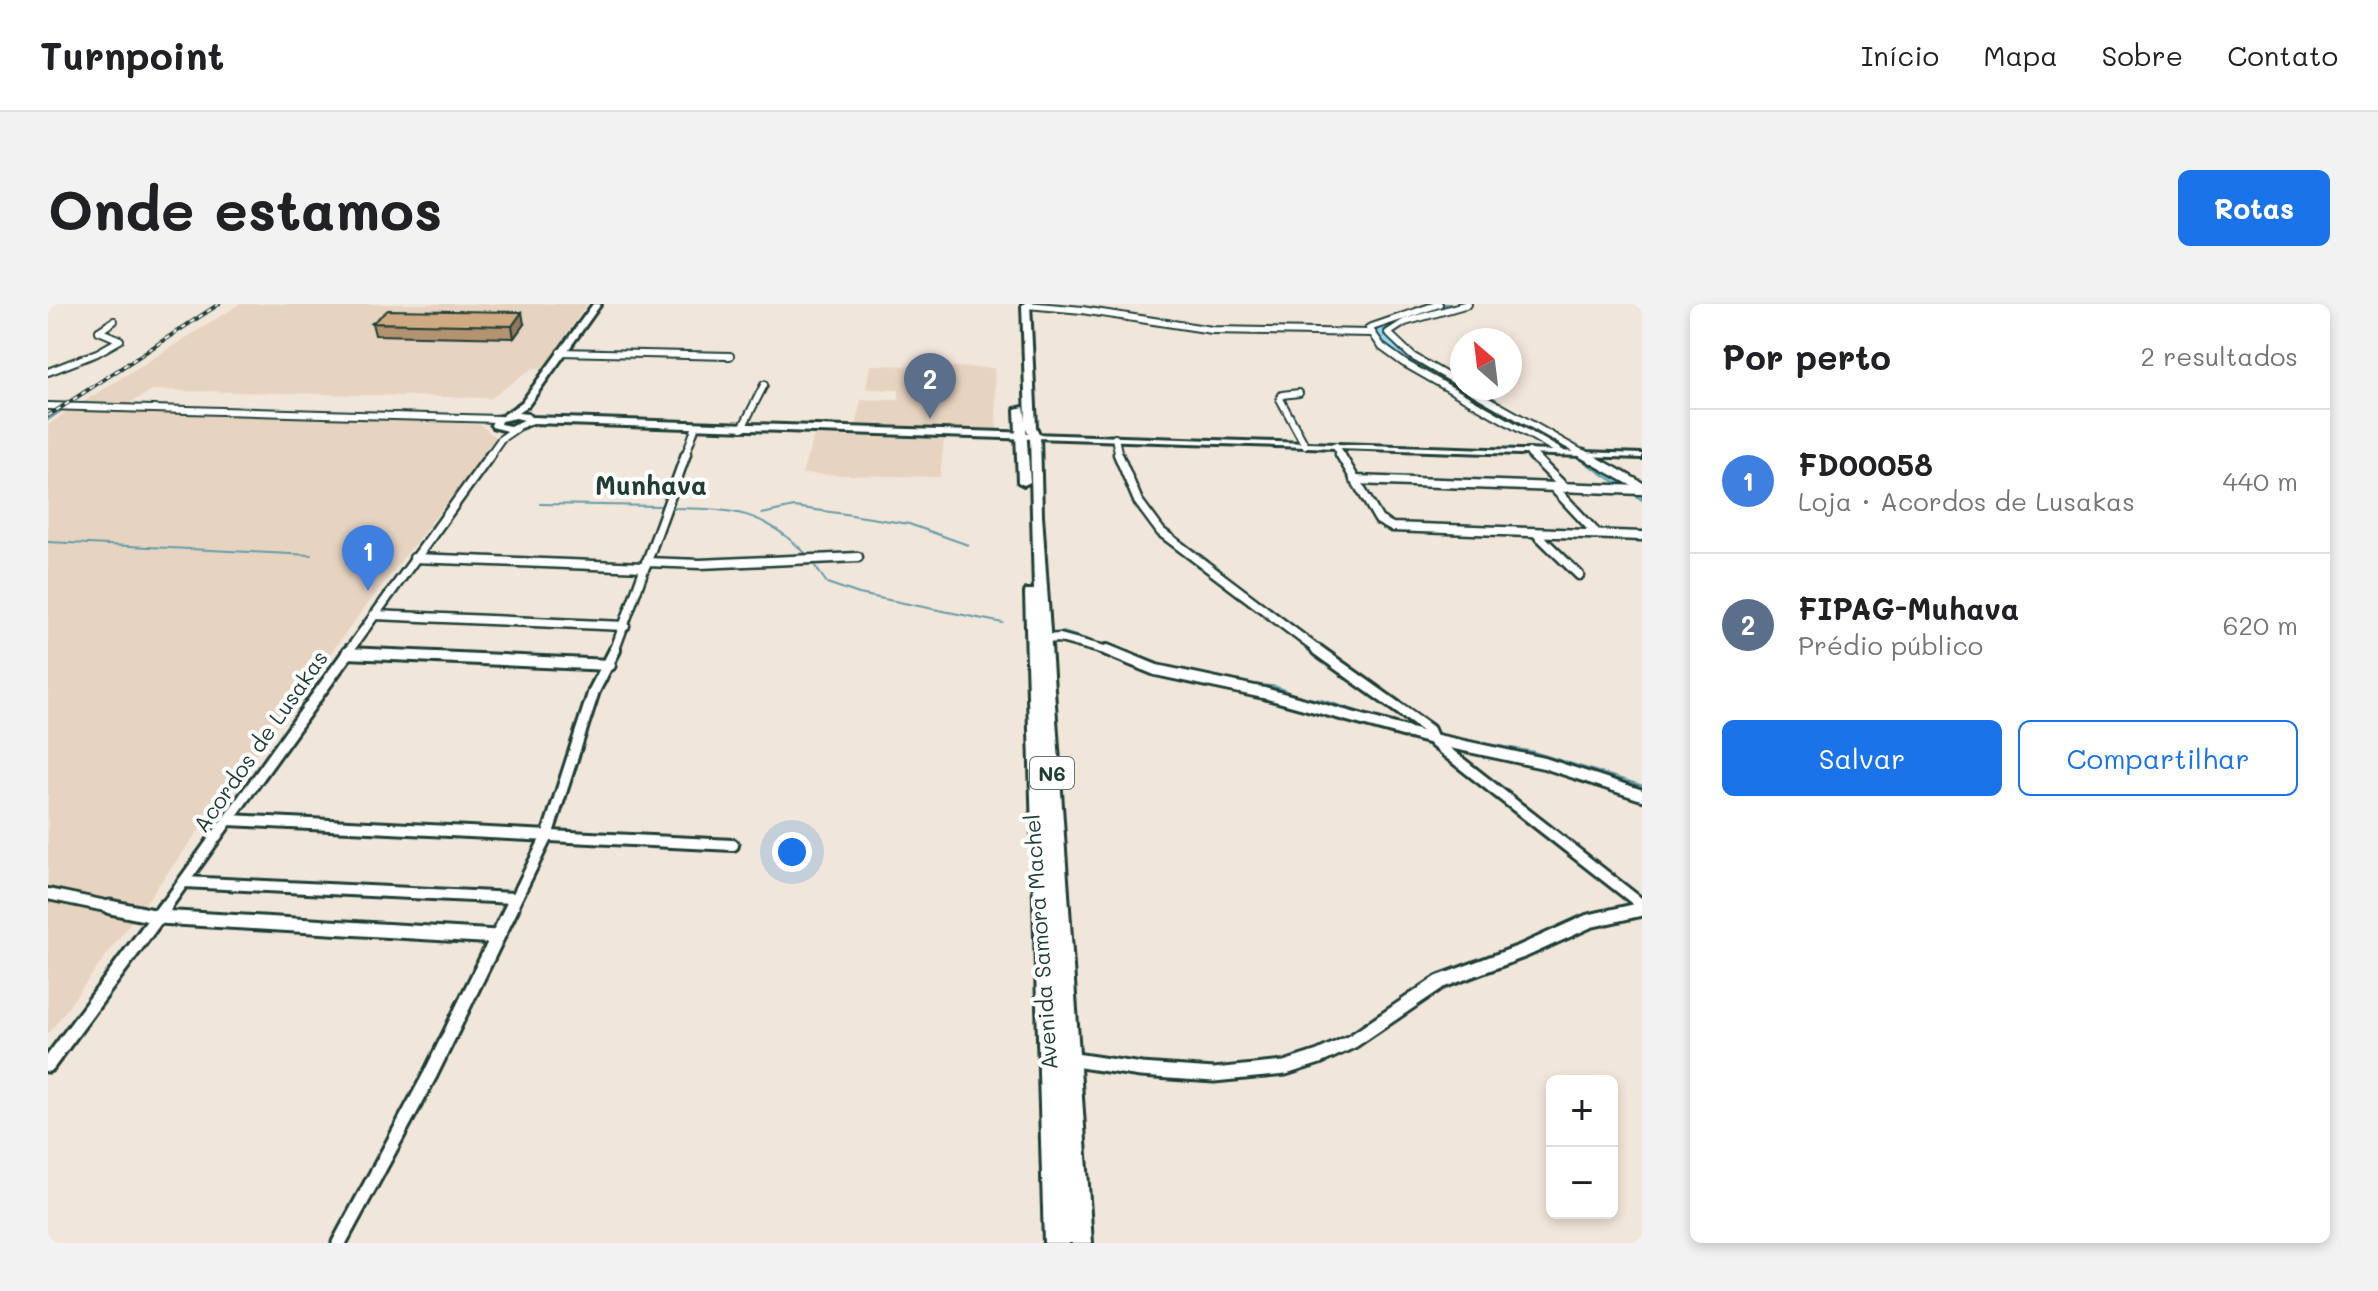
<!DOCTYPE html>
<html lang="pt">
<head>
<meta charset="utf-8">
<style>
  :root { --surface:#fff; --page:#f2f2f2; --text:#202124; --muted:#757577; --line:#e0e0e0; --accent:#1a73e8 }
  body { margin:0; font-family:Mali,sans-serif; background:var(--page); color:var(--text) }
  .controls { position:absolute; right:24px; bottom:24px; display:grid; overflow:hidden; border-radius:12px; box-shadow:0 4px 12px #0003 }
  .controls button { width:72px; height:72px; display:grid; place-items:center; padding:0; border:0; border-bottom:2px solid var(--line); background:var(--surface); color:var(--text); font:40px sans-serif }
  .compass { position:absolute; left:1402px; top:24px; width:72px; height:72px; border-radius:50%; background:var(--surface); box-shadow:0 4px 12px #0003; rotate:332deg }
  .you { position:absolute; left:744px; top:548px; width:28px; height:28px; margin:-20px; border:6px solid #fff; border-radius:50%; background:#1a73e8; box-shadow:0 0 0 12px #1a73e833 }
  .badge { display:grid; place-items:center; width:52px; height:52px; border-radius:50%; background:var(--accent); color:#fff; font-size:26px; font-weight:700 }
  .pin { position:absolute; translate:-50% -66px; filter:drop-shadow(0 2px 4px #0008) }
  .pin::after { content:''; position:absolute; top:42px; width:28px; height:24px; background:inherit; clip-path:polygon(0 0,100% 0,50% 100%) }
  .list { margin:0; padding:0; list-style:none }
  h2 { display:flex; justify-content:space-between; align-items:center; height:104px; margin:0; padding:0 32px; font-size:34px }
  h2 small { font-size:26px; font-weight:400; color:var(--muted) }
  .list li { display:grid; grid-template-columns:52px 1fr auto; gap:24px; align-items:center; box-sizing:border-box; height:144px; padding:0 32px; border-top:2px solid var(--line) }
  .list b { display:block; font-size:30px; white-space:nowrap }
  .list p { margin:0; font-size:26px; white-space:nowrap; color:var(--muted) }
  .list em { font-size:26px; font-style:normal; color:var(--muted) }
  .actions { display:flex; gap:16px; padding:24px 32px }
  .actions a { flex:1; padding:18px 0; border:2px solid var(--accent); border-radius:12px; text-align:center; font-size:28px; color:var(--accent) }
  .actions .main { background:var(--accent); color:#fff }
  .map { position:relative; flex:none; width:1594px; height:939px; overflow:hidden; border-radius:12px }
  header { display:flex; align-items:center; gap:48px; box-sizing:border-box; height:112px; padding:0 40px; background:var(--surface); border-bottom:2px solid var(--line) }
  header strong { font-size:38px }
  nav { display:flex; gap:44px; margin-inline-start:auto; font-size:28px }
  .intro { display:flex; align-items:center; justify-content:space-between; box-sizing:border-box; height:192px; padding:0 48px }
  h1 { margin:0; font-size:56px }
  .button { padding:20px 36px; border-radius:12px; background:var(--accent); color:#fff; font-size:28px; font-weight:700 }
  main { display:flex; gap:48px; padding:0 48px }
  aside { flex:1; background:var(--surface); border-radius:12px; box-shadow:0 4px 12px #0003 }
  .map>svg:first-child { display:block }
</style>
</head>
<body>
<header>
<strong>Turnpoint</strong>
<nav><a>Início</a><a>Mapa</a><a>Sobre</a><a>Contato</a></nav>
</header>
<div class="intro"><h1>Onde estamos</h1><a class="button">Rotas</a></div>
<main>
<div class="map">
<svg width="1594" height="939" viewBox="0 0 1594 939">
  <rect width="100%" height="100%" fill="#f1e6da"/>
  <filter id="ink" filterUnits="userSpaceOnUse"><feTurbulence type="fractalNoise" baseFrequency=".0125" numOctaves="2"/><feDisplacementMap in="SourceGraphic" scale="16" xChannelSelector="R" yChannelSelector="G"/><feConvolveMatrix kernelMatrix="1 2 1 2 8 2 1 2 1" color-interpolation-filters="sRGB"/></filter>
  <g filter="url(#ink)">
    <g fill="#e7d4c0">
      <path d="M192,0H539L496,64H485L443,94L105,86L77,102L30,101Z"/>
      <path d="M822,61L946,64L949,127L808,123L813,96H851V86L818,85Z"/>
      <path d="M22,105L390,118L433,121L447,133L444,141L308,315L0,730V121Z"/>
      <path d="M766,132L896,135L892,173L754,170Z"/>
    </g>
    <path fill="#94d9f6" stroke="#659ba8" stroke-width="2" d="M1396,0H1415L1340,24L1336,26C1347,55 1554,163 1594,186V196L1527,152L1357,57L1330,35L1325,26Z"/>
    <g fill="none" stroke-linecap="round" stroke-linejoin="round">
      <g stroke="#659ba8" stroke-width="2">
        <path d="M0,116L13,107"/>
        <path d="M492,200L612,202"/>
        <path d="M624,204C686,205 715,206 760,252"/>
        <path d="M714,210L746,203L797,210L861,220L920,241"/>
        <path d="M0,238L263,251"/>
        <path d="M764,258L779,279L811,290L955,319"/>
        <path d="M1015,328L1061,342"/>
      </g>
      <g stroke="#659ba8" stroke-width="3">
        <path d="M1198,380L1228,383L1253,394L1272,396L1356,422"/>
        <path d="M1414,436L1484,448L1594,482"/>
      </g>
      <g stroke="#1f3d34" stroke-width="10">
        <g id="minor-far3">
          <path d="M1391,0L1321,24L1334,43L1356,59L1514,149"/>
          <path d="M979,1L1034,6L1164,26L1324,29"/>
          <path d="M51,27L66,17"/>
          <path d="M512,48L682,52"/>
          <path d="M0,68L49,49L72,36L51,27"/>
          <path d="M1414,81L1364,52L1340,29L1357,18L1420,0"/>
          <path d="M1419,84L1539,152"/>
          <path d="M1251,89L1234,91L1232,95L1257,141"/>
          <path d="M0,102L450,115"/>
          <path d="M694,124L716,81"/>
          <path d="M1067,134L1071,152"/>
          <path d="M1288,142L1294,152"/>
          <path d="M1481,148L1485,152"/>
          <path d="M441,152L453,135L469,124"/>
          <path d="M637,152L648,122"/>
        </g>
      </g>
      <g stroke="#1f3d34" stroke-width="13">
        <g id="minor-far2">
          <path d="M1070,150L1090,197L1113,228L1272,348"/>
          <path d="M1292,150L1331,216L1344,223L1594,232"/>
          <path d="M1483,150L1517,184"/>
          <path d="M1535,150L1594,183"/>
          <path d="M1306,176L1594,186"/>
          <path d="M1506,184L1549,230"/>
          <path d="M1489,230L1531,271"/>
          <path d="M366,254L596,263"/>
          <path d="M598,258L652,260L810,253"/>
          <path d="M326,311L577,322"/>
          <path d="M996,335L1012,334L1064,348"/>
          <path d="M300,348L443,150"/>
          <path d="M566,348L638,150"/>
        </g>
      </g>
      <g stroke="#1f3d34" stroke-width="16">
        <g id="minor-far1">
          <path d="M1059,346L1108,366L1216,389L1384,435L1496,459L1594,491"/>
          <path d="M1269,346L1381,426L1386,438L1594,601"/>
          <path d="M299,349L562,361"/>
          <path d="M180,516L685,541"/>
          <path d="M136,578L466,594"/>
          <path d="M0,590L72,605"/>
          <path d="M116,605L302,346"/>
          <path d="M463,605L499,532L546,387L567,346"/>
        </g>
      </g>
      <g stroke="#1f3d34" stroke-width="19">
        <g id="minor">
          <path d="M62,603L111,613L449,633"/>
          <path d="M1020,755L1093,766L1166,771L1237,764L1271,753L1305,737L1392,678L1475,647L1541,617L1594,605"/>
          <path d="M0,761L117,603"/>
          <path d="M291,939L382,771L464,603"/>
        </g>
      </g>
      <g stroke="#1f3d34" stroke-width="6">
        <path id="tertiary" d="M984,130L1594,150V154L987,134L983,132Z"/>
      </g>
      <g stroke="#1f3d34" stroke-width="6">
        <path id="secondary" d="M545,0H553L480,102L470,109L480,110L483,113L987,129L992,132L987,135L485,119L463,128L444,123L443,121L447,113L454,112L474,98ZM468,114L476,116L462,122L452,120L453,117Z"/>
      </g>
      <g stroke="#1f3d34" stroke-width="6">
        <path id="trunk" d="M974,0H982L988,123L992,132L994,211L1044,939H1020L1018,903L1020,939H996L977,289L978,286H986L982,132L978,124L982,178L976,181L970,178L967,105L976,103L978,116Z"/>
      </g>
      <use href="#minor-far3" stroke="#fff" stroke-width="6"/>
      <use href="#minor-far2" stroke="#fff" stroke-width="8"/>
      <use href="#minor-far1" stroke="#fff" stroke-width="10"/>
      <use href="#minor" stroke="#fff" stroke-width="13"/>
      <use href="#tertiary" fill="#fff" fill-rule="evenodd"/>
      <use href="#secondary" fill="#fff" fill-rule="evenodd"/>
      <use href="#trunk" fill="#fff" fill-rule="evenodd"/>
      <g stroke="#1f3d34" stroke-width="4">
        <path id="rail" d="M0,112L171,0"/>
      </g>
      <use href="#rail" stroke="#fff" stroke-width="2" stroke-dasharray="5" stroke-linecap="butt"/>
    </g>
    <path fill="#b39370" stroke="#1f3d34" stroke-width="2" d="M324,19L476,20L466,34L327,31Z"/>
    <path fill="#92785b" stroke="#1f3d34" stroke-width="2" d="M474,8L476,20L466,34L464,22Z"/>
    <path fill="#d0ab82" stroke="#1f3d34" stroke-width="2" d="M340,6L474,8L464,22L324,19Z"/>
  </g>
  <g text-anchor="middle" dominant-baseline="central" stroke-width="8" stroke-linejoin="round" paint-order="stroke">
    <rect fill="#fff" stroke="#627771" stroke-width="2" x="982" y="453" width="44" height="32" rx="6"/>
    <g font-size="20" font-weight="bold" fill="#1f3d34">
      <text x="1004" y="469">N6</text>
    </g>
    <g font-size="22" fill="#1f3d34" stroke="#fff">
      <text transform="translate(212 437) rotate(-55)">Acordos de Lusakas</text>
      <text transform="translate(992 638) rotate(-94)">Avenida Samora Machel</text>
    </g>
    <g font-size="26" font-weight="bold" fill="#1f3d34" stroke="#fff">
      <text x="603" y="181">Munhava</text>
    </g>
  </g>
</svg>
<div class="controls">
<button>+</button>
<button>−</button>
</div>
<svg class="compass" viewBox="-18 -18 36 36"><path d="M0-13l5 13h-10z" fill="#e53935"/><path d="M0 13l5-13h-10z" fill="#757577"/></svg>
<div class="you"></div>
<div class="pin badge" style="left:320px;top:287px;background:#3f7fe0">1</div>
<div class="pin badge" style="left:882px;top:115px;background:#5c6f8a">2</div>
</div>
<aside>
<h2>Por perto<small>2 resultados</small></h2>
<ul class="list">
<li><span class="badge" style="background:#3f7fe0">1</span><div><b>FD00058</b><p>Loja · Acordos de Lusakas</p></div><em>440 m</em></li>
<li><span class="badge" style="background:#5c6f8a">2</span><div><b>FIPAG-Muhava</b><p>Prédio público</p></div><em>620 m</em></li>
</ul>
<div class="actions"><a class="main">Salvar</a><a>Compartilhar</a></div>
</aside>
</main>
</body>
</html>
